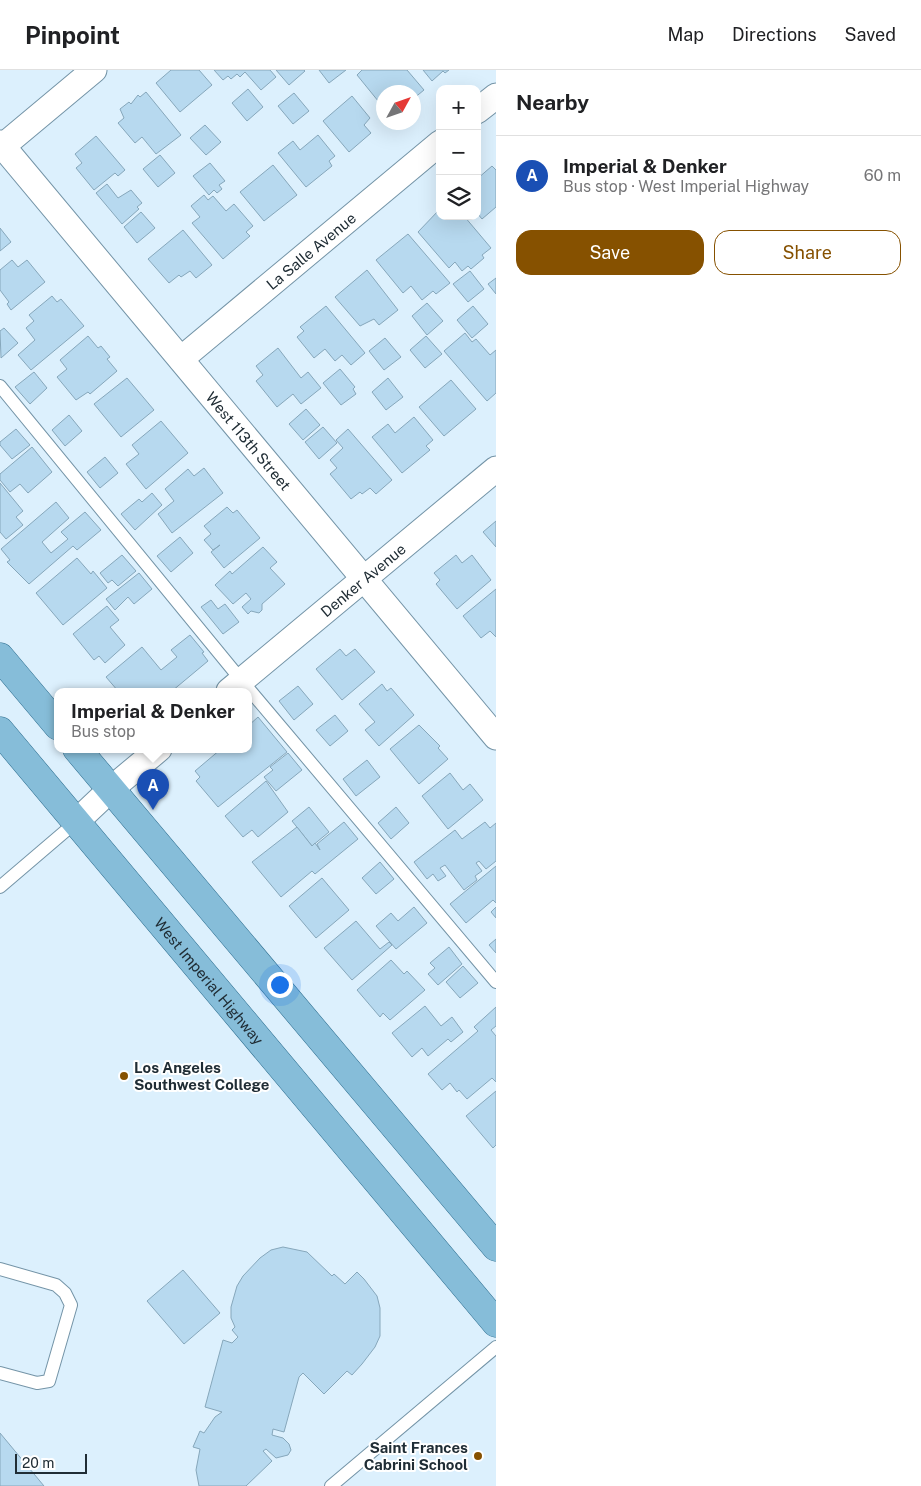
<!DOCTYPE html>
<html lang="en">
<head>
<meta charset="utf-8">
<style>
  :root { --surface:#fff; --page:#f2f2f2; --text:#202124; --muted:#757577; --line:#e0e0e0; --accent:#865100 }
  body { margin:0; font-family:"Public Sans",sans-serif; background:var(--page); color:var(--text) }
  .controls { position:absolute; right:15px; top:15px; display:grid; overflow:hidden; border-radius:10px; box-shadow:0 5px 20px #0002 }
  .controls button { width:45px; height:45px; display:grid; place-items:center; padding:0; border:0; border-bottom:1px solid var(--line); background:var(--surface); color:var(--text); font:25px sans-serif }
  .compass { position:absolute; left:376px; top:15px; width:45px; height:45px; border-radius:50%; background:var(--surface); box-shadow:0 5px 20px #0002; rotate:50deg }
  .scale { position:absolute; left:15px; bottom:12px; width:72px; box-sizing:border-box; padding-left:5px; border:2px solid #202d35; border-top:0; font-size:14px; line-height:18px; white-space:nowrap; color:#202d35; -webkit-text-stroke:4px #fff; paint-order:stroke }
  .you { position:absolute; left:279px; top:914px; width:18px; height:18px; margin:-12px; border:4px solid #fff; border-radius:50%; background:#1a73e8; box-shadow:0 0 0 8px #1a73e833 }
  .badge { display:grid; place-items:center; width:32px; height:32px; border-radius:50%; background:var(--accent); color:#fff; font-size:16px; font-weight:700 }
  .pin { position:absolute; translate:-50% -41px; filter:drop-shadow(0 1px 2px #0008) }
  .pin::after { content:''; position:absolute; top:26px; width:18px; height:15px; background:inherit; clip-path:polygon(0 0,100% 0,50% 100%) }
  .popup { position:absolute; left:54px; top:618px; width:198px; height:65px; box-sizing:border-box; display:grid; place-content:center; border-radius:10px; background:var(--surface); filter:drop-shadow(0 1px 4px #0005); font-size:16px; white-space:nowrap; color:var(--muted) }
  .popup b { font-size:19px; color:var(--text) }
  .popup::after { content:''; position:absolute; left:50%; top:100%; margin-left:-10px; border:10px solid transparent; border-top-color:var(--surface) }
  .list { margin:0; padding:0; list-style:none }
  h2 { display:flex; justify-content:space-between; align-items:center; height:65px; margin:0; padding:0 20px; font-size:21px }
  h2 small { font-size:16px; font-weight:400; color:var(--muted) }
  .list li { display:grid; grid-template-columns:32px 1fr auto; gap:15px; align-items:center; box-sizing:border-box; height:80px; padding:0 20px; border-top:1px solid var(--line) }
  .list b { display:block; font-size:19px; white-space:nowrap }
  .list p { margin:0; font-size:16px; white-space:nowrap; color:var(--muted) }
  .list em { font-size:16px; font-style:normal; color:var(--muted) }
  .actions { display:flex; gap:10px; padding:15px 20px }
  .actions a { flex:1; padding:11px 0; border:1px solid var(--accent); border-radius:15px; text-align:center; font-size:18px; color:var(--accent) }
  .actions .main { background:var(--accent); color:#fff }
  .icon { flex:none; width:28px; height:28px; fill:none; stroke:currentColor; stroke-width:2; stroke-linecap:round; stroke-linejoin:round }
  .map { position:relative; flex:none; width:496px; height:1416px; overflow:hidden }
  header { display:flex; align-items:center; gap:30px; box-sizing:border-box; height:70px; padding:0 25px; background:var(--surface); border-bottom:1px solid var(--line) }
  header strong { font-size:24px }
  nav { display:flex; gap:28px; margin-inline-start:auto; font-size:18px }
  main { display:flex }
  aside { flex:1; background:var(--surface) }
  .map>svg:first-child { display:block }
</style>
</head>
<body>
<header>
<strong>Pinpoint</strong>
<nav><a>Map</a><a>Directions</a><a>Saved</a></nav>
</header>
<main>
<div class="map">
<svg width="496" height="1416" viewBox="0 0 496 1416">
  <rect width="100%" height="100%" fill="#dcf0fd"/>
  <g fill="#b7d9ef" stroke="#86a7bb">
    <path d="M171,0H199L212,15L180,42L156,13Z"/>
    <path d="M214,0H270L276,7L261,20L245,2L240,7L237,4L231,9L228,6L223,10Z"/>
    <path d="M276,0H304L305,1L289,15Z"/>
    <path d="M319,0H346L329,13Z"/>
    <path d="M362,0H407L424,20L413,29V22H383V37L357,5Z"/>
    <path d="M423,0H449L445,3L443,1L432,11Z"/>
    <path d="M248,19L263,37L247,51L232,33Z"/>
    <path d="M146,22L181,65L156,84L142,67L135,73L118,53L124,48L120,39L129,32L131,34L138,25L140,27Z"/>
    <path d="M294,23L309,41L293,54L278,36Z"/>
    <path d="M352,26L370,48L364,55L371,63L349,82L323,51Z"/>
    <path d="M205,55L221,72L206,85L190,68Z"/>
    <path d="M318,65L335,86L329,91L332,96L306,117L278,83L293,71L300,80Z"/>
    <path d="M96,66L125,100L118,106L115,103L94,120L76,98L82,93L75,84Z"/>
    <path d="M160,85L175,103L158,117L143,99Z"/>
    <path d="M210,93L225,111L219,115L222,119L217,123L214,120L209,125L193,106Z"/>
    <path d="M273,95L297,125L264,151L240,122Z"/>
    <path d="M492,96L496,100V137L482,149L477,143V109Z"/>
    <path d="M107,114L118,128L131,120L142,133L137,137L139,139L122,154L96,123Z"/>
    <path d="M204,125L208,130L213,126L226,141L234,134L253,156L246,162L250,166L223,189L192,153L200,147L191,136Z"/>
    <path d="M439,140L440,146H464L491,178L482,185L484,188L471,199L468,196L462,201L455,192L449,198L418,162Z"/>
    <path d="M141,142L155,158L137,173L124,157Z"/>
    <path d="M0,158L11,172L0,181Z"/>
    <path d="M183,160L212,195L196,208L190,201L181,207L179,205L169,213L148,189Z"/>
    <path d="M408,164L450,213L436,224L433,221L422,230L411,216L403,223L376,190Z"/>
    <path d="M12,190L18,197L27,190L45,212L11,240L7,234L9,232L0,220V200Z"/>
    <path d="M367,200L398,240L379,255L374,249L360,256L335,227Z"/>
    <path d="M470,201L484,219L468,232L453,214Z"/>
    <path d="M496,208V224L488,214Z"/>
    <path d="M52,226L57,232L61,229L84,256L31,300L18,285L35,270L26,258L34,251L29,245Z"/>
    <path d="M427,233L443,251L427,265L412,246Z"/>
    <path d="M326,236L365,283L351,295L342,285L335,291L325,279L314,288L297,267L304,261L300,257Z"/>
    <path d="M473,236L488,254L472,268L457,250Z"/>
    <path d="M4,258L18,273L1,288L0,261Z"/>
    <path d="M465,263L472,272L476,269L490,285L496,280V323L487,331L444,281Z"/>
    <path d="M88,266L98,278L101,276L110,287L107,289L117,301L90,324L88,322L76,330L57,307L67,299L60,290Z"/>
    <path d="M426,266L442,284L425,298L410,280Z"/>
    <path d="M385,268L401,287L384,300L369,281Z"/>
    <path d="M278,278L301,308L308,302L321,318L301,334L293,324L277,337L256,311L263,305L256,296Z"/>
    <path d="M340,299L355,317L353,319L356,324L341,335L323,313Z"/>
    <path d="M34,302L47,318L30,334L15,317Z"/>
    <path d="M127,308L154,340L121,367L94,334Z"/>
    <path d="M388,308L403,327L386,340L372,322Z"/>
    <path d="M451,310L476,339L444,366L419,337Z"/>
    <path d="M306,339L320,355L303,370L289,354Z"/>
    <path d="M69,345L82,361L65,376L52,360Z"/>
    <path d="M414,347L433,370L426,376L430,380L402,403L372,367L388,354L395,363Z"/>
    <path d="M161,351L188,383L146,419L126,394L139,384L132,375Z"/>
    <path d="M323,357L337,373L319,389L305,372Z"/>
    <path d="M16,359L30,375L12,389L0,375V372Z"/>
    <path d="M348,359L392,410L376,424L370,418L362,424L360,422L351,429L330,404L337,398L330,390L343,378L336,370Z"/>
    <path d="M32,377L52,402L28,423L20,414L10,422L0,410V404Z"/>
    <path d="M105,387L118,403L100,418L87,402Z"/>
    <path d="M204,398L223,423L172,463L158,444L174,431L165,419L188,399L194,406Z"/>
    <path d="M0,413L23,441L16,447L23,455L6,469L0,462Z"/>
    <path d="M152,423L162,435L135,460L121,444L139,429L142,432Z"/>
    <path d="M56,432L69,448L42,472L51,483L68,469L61,462L85,442L101,460L77,480L73,476L29,514L7,492L10,490L1,479Z"/>
    <path d="M227,437L233,443L237,440L260,468L224,498L211,482L220,475L213,480L204,470L211,464L204,456Z"/>
    <path d="M496,451V477L483,462Z"/>
    <path d="M180,467L193,483L171,502L157,486Z"/>
    <path d="M263,477L277,492L270,498L285,514L262,534V540L259,543L251,541L248,544L242,537L251,529L246,523L233,534L215,515L230,501L232,504Z"/>
    <path d="M122,485L136,501L118,516L112,510L108,513L100,503Z"/>
    <path d="M456,485L462,493L472,485L491,510L457,539L436,514L440,510L434,503Z"/>
    <path d="M77,488L91,504L93,501L107,518L63,555L36,523Z"/>
    <path d="M139,503L152,519L134,534L128,527L115,540L106,529Z"/>
    <path d="M496,519V567L490,561L481,568L463,546Z"/>
    <path d="M211,530L218,539L225,534L239,552L223,564L201,537Z"/>
    <path d="M107,536L119,550L110,557L125,575L105,593L99,586L94,590L73,564Z"/>
    <path d="M190,565L204,582L202,583L208,591L172,621H118L106,607L142,577L161,600L177,587L171,580Z"/>
    <path d="M340,579L346,586L355,579L375,602L342,630L316,599Z"/>
    <path d="M382,614L387,621L391,618L414,645L379,676L365,660L375,652L359,634Z"/>
    <path d="M298,616L313,634L294,650L279,631Z"/>
    <path d="M335,645L348,661L330,676L316,660Z"/>
    <path d="M258,647L287,682L218,737L196,711L200,707L195,701L221,679H248V656Z"/>
    <path d="M419,655L440,676L438,678L448,689L419,714L390,679Z"/>
    <path d="M288,683L302,700L276,721L264,707L273,700L270,697Z"/>
    <path d="M367,690L380,707L356,726L343,709Z"/>
    <path d="M450,703L463,720L470,714L483,730L448,759L422,726Z"/>
    <path d="M266,711L288,742L258,767L252,760L243,767L225,746Z"/>
    <path d="M309,737L329,762L312,776L292,751Z"/>
    <path d="M396,737L409,753L391,769L378,753Z"/>
    <path d="M344,752L358,769L315,804L312,801L281,827L252,792L297,757L312,776L315,773L320,780L317,774Z"/>
    <path d="M485,752L490,758L496,753V791L486,799L479,791L476,793L482,801L475,806L477,810L464,820L445,795L440,798L446,806L438,811L433,804L427,809L414,792L455,760L462,769Z"/>
    <path d="M380,792L394,809L376,824L362,808Z"/>
    <path d="M496,796V833L493,830L466,853L450,834Z"/>
    <path d="M322,808L349,840L316,868L289,836Z"/>
    <path d="M414,837L427,853L396,879L376,856L391,843L398,851Z"/>
    <path d="M496,837V848L491,842Z"/>
    <path d="M356,851L380,879L389,872L392,875L352,910L324,878Z"/>
    <path d="M496,869V883L489,875Z"/>
    <path d="M449,877L462,894L438,915L428,904L435,898L430,893Z"/>
    <path d="M391,890L404,904L407,901L425,920L390,950L383,943L380,947L357,920Z"/>
    <path d="M463,896L478,913L460,928L446,912Z"/>
    <path d="M425,936L441,956L452,947L463,962L451,972L448,969L428,986L422,978L412,987L392,963Z"/>
    <path d="M496,937V956L491,960L496,966V1012L492,1008L467,1029L459,1020L457,1022L450,1013L442,1020L428,1004L478,961L474,957Z"/>
    <path d="M496,1021V1075L493,1078L466,1046Z"/>
    <path d="M283,1177L307,1182L332,1206L334,1204L345,1214L357,1202L364,1209L377,1226L380,1238V1266L375,1277L362,1294L352,1305L347,1301L324,1324L303,1303L299,1307L284,1362L273,1359L272,1365L283,1368L289,1374L291,1380L288,1385L276,1388L266,1379L263,1381L272,1391L246,1416H199L196,1400L200,1379L193,1377L200,1361L204,1363L215,1347L222,1342L205,1337L223,1270L232,1273L238,1267L232,1260L235,1257L231,1248V1237L237,1216L243,1206L260,1188L271,1180Z"/>
    <path d="M183,1200L220,1243L184,1274L147,1231Z"/>
    <path d="M0,1363L44,1416H0Z"/>
  </g>
  <g fill="none" stroke-linecap="round" stroke-linejoin="round">
    <g stroke="#7494a7" stroke-width="14">
      <g id="lane">
        <path d="M0,316L242,611L496,912"/>
        <path d="M0,817L76,752"/>
        <path d="M0,1199L56,1215L65,1223L71,1235L49,1311L37,1313L0,1303"/>
        <path d="M331,1416L496,1277"/>
      </g>
    </g>
    <g stroke="#7494a7" stroke-width="27">
      <g id="street">
        <path d="M477,41L496,26"/>
        <path id="s1" d="M0,73L496,667"/>
        <path d="M3,76L94,0"/>
        <path id="s2" d="M181,289L440,73"/>
        <path id="s3" d="M229,621L496,399"/>
        <path d="M76,752L111,719L159,679"/>
      </g>
    </g>
    <g stroke="#2e6e8f" stroke-width="29">
      <g id="primary">
        <path d="M0,587L58,656"/>
        <path id="s4" d="M0,661L496,1253"/>
        <path d="M77,679L496,1177"/>
      </g>
    </g>
    <use href="#lane" stroke="#fff" stroke-width="12"/>
    <use href="#street" stroke="#fff" stroke-width="25"/>
    <use href="#primary" stroke="#86bdd9" stroke-width="28"/>
  </g>
  <g fill="#865100" stroke="#fff" stroke-width="2">
    <circle cx="124" cy="1006" r="5"/>
    <circle cx="478" cy="1386" r="5"/>
  </g>
  <g text-anchor="middle" dominant-baseline="central" stroke-width="4" stroke-linejoin="round" paint-order="stroke">
    <g font-size="15" fill="#202d35" stroke="#fff">
      <text stroke="none"><textPath href="#s2" startOffset="169">La Salle Avenue</textPath></text>
      <text stroke="none"><textPath href="#s1" startOffset="388">West 113th Street</textPath></text>
      <text stroke="none"><textPath href="#s3" startOffset="174">Denker Avenue</textPath></text>
      <text stroke="none"><textPath href="#s4" startOffset="326">West Imperial Highway</textPath></text>
    </g>
    <g font-size="15" font-weight="bold" fill="#202d35" stroke="#fff" text-anchor="start">
      <text x="134" y="997">Los Angeles<tspan x="134" dy="17">Southwest College</tspan></text>
      <text x="468" y="1377" text-anchor="end">Saint Frances<tspan x="468" dy="17">Cabrini School</tspan></text>
    </g>
  </g>
</svg>
<div class="controls">
<button>+</button>
<button>−</button>
<button><svg class="icon" aria-label="layers" viewBox="0 0 24 24"><path d="M12 4l9 5-9 5-9-5zM3 14l9 5 9-5"/></svg></button>
</div>
<svg class="compass" viewBox="-18 -18 36 36"><path d="M0-13l5 13h-10z" fill="#e53935"/><path d="M0 13l5-13h-10z" fill="#757577"/></svg>
<div class="scale">20 m</div>
<div class="you"></div>
<div class="pin badge" style="left:153px;top:740px;background:#1a4fb4">A</div>
<div class="popup"><b>Imperial &amp; Denker</b>Bus stop</div>
</div>
<aside>
<h2>Nearby<small></small></h2>
<ul class="list">
<li><span class="badge" style="background:#1a4fb4">A</span><div><b>Imperial &amp; Denker</b><p>Bus stop · West Imperial Highway</p></div><em>60 m</em></li>
</ul>
<div class="actions"><a class="main">Save</a><a>Share</a></div>
</aside>
</main>
</body>
</html>
